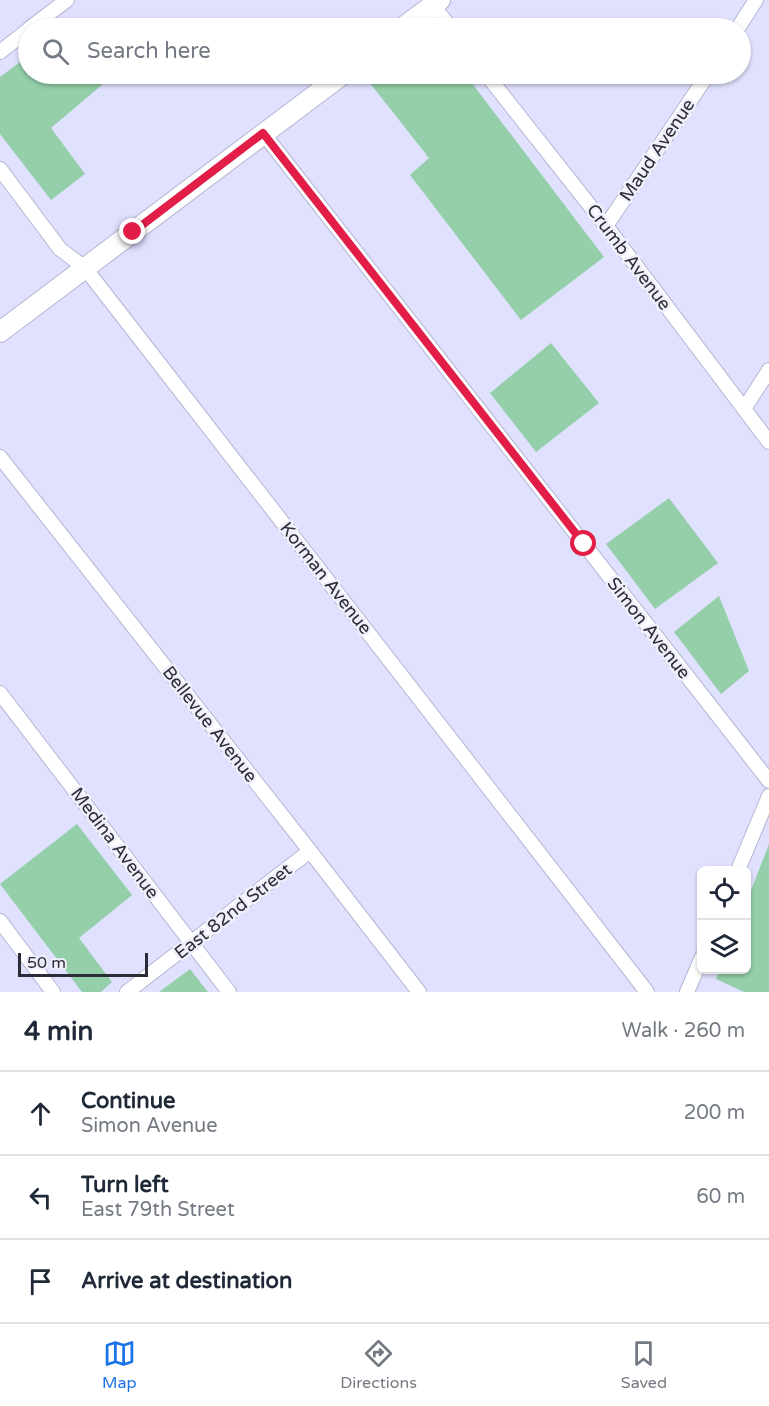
<!DOCTYPE html>
<html lang="en">
<head>
<meta charset="utf-8">
<style>
  :root { --surface:#fff; --page:#f2f2f3; --text:#1f2937; --muted:#747a83; --line:#e0e1e3; --accent:#1a73e8 }
  body { margin:0; font-family:"Varela Round",sans-serif; background:var(--page); color:var(--text) }
  .controls { position:absolute; right:18px; bottom:18px; display:grid; overflow:hidden; border-radius:9px; box-shadow:0 2px 4px #0004 }
  .controls button { width:54px; height:54px; display:grid; place-items:center; padding:0; border:0; border-bottom:2px solid var(--line); background:var(--surface); color:var(--text); font:30px sans-serif }
  .scale { position:absolute; left:18px; bottom:15px; width:130px; box-sizing:border-box; padding-left:6px; border:3px solid #2c2c37; border-top:0; font-size:16px; line-height:21px; white-space:nowrap; color:#2c2c37; -webkit-text-stroke:4px #eff0fc; paint-order:stroke }
  .stop { position:absolute; width:18px; height:18px; margin:-14px; border:4px solid #e11d48; border-radius:50%; background:#fff }
  .stop.end { background:#e11d48; border-color:#fff; box-shadow:0 2px 6px #0008 }
  .list { margin:0; padding:0; list-style:none }
  h2 { display:flex; justify-content:space-between; align-items:center; height:78px; margin:0; padding:0 24px; font-size:26px }
  h2 small { font-size:20px; font-weight:400; color:var(--muted) }
  .list li { display:grid; grid-template-columns:39px 1fr auto; gap:18px; align-items:center; box-sizing:border-box; height:84px; padding:0 24px; border-top:2px solid var(--line) }
  .list b { display:block; font-size:22px; white-space:nowrap }
  .list p { margin:0; font-size:20px; white-space:nowrap; color:var(--muted) }
  .list em { font-size:20px; font-style:normal; color:var(--muted) }
  .icon { flex:none; width:33px; height:33px; fill:none; stroke:currentColor; stroke-width:2; stroke-linecap:round; stroke-linejoin:round }
  .map { position:relative; flex:none; width:769px; height:992px; overflow:hidden }
  .search { position:absolute; background:var(--surface); box-shadow:0 2px 4px #0004; left:18px; right:18px; top:18px; height:66px; display:flex; align-items:center; gap:15px; box-sizing:border-box; padding:0 21px; border-radius:33px; color:var(--muted); font-size:22px }
  .sheet { height:330px; background:var(--surface) }
  nav { display:flex; justify-content:space-around; align-items:center; box-sizing:border-box; height:84px; border-top:2px solid var(--line); background:var(--surface); font-size:16px; color:var(--muted) }
  nav a { display:grid; justify-items:center; gap:3px }
  nav .on { color:var(--accent) }
  .map>svg:first-child { display:block }
</style>
</head>
<body>
<div class="map">
<svg width="769" height="992" viewBox="0 0 769 992">
  <rect width="100%" height="100%" fill="#e0e1ff"/>
  <g fill="#94cfa9">
    <path d="M28,56V74H105L109,79L51,128L85,174L51,200L0,134V77Z"/>
    <path d="M380,74H465L604,257L521,320L410,175L429,158L369,82Z"/>
    <path d="M551,343L599,403L536,452L490,393Z"/>
    <path d="M669,498L718,563L655,609L606,544Z"/>
    <path d="M719,596L749,671L721,694L674,632Z"/>
    <path d="M77,824L132,895L79,938L112,982L101,992H82L0,884Z"/>
    <path d="M769,844V992H744L716,979L720,970H746L747,901Z"/>
    <path d="M190,969L208,992H159Z"/>
  </g>
  <g fill="none" stroke-linecap="round" stroke-linejoin="round">
    <g stroke="#b4b5d2" stroke-width="16">
      <g id="minor">
        <path d="M433,6L451,28"/>
        <path d="M30,28L67,0"/>
        <path d="M738,28L756,0"/>
        <path d="M0,52L28,30"/>
        <path d="M486,74L606,226L769,442"/>
        <path d="M263,133L769,781"/>
        <path d="M0,169L60,249L85,268L647,992"/>
        <path d="M606,226L708,74"/>
        <path d="M744,409L769,370"/>
        <path d="M0,457L310,851L419,992"/>
        <path d="M0,693L229,992"/>
        <path d="M738,870L769,796"/>
        <path d="M0,921L53,992"/>
        <path d="M127,992L310,851"/>
        <path d="M687,992L702,957"/>
      </g>
    </g>
    <g stroke="#b4b5d2" stroke-width="22">
      <g id="secondary">
        <path d="M402,28L440,0"/>
        <path d="M0,332L343,74"/>
      </g>
    </g>
    <use href="#minor" stroke="#fff" stroke-width="14"/>
    <use href="#secondary" stroke="#fff" stroke-width="20"/>
  </g>
  <g fill="none" stroke-linecap="round" stroke-linejoin="round">
    <path stroke="#e11d48" stroke-width="8" d="M133,232L263,133L584,544"/>
  </g>
  <g text-anchor="middle" dominant-baseline="central" stroke-width="5" stroke-linejoin="round" paint-order="stroke">
    <g font-size="18" fill="#2c2c37" stroke="#eff0fc">
      <text transform="translate(657 150) rotate(-56)">Maud Avenue</text>
      <text transform="translate(629 257) rotate(53)">Crumb Avenue</text>
      <text transform="translate(326 578) rotate(52)">Korman Avenue</text>
      <text transform="translate(649 628) rotate(52)">Simon Avenue</text>
      <text transform="translate(210 724) rotate(52)">Bellevue Avenue</text>
      <text transform="translate(115 843) rotate(53)">Medina Avenue</text>
      <text transform="translate(233 911) rotate(-38)">East 82nd Street</text>
    </g>
  </g>
</svg>
<div class="controls">
<button><svg class="icon" aria-label="locate" viewBox="0 0 24 24"><circle cx="12" cy="12" r="6"/><path d="M12 2v4M12 18v4M2 12h4M18 12h4"/></svg></button>
<button><svg class="icon" aria-label="layers" viewBox="0 0 24 24"><path d="M12 4l9 5-9 5-9-5zM3 14l9 5 9-5"/></svg></button>
</div>
<div class="scale">50 m</div>
<div class="stop" style="left:584px;top:544px"></div>
<div class="stop end" style="left:133px;top:232px"></div>
<div class="search"><svg class="icon" aria-label="search" viewBox="0 0 24 24"><circle cx="10" cy="10" r="6"/><path d="M15 15l6 6"/></svg>Search here</div>
</div>
<section class="sheet">
<h2>4 min<small>Walk · 260 m</small></h2>
<ul class="list">
<li><svg class="icon" aria-label="ahead" viewBox="0 0 24 24"><path d="M12 20V5M6 11l6-6 6 6"/></svg><div><b>Continue</b><p>Simon Avenue</p></div><em>200 m</em></li>
<li><svg class="icon" aria-label="left" viewBox="0 0 24 24"><path d="M17 20v-9H6M10 6l-5 5 5 5"/></svg><div><b>Turn left</b><p>East 79th Street</p></div><em>60 m</em></li>
<li><svg class="icon" aria-label="arrive" viewBox="0 0 24 24"><path d="M6 21V4h12l-3 4 3 4H6"/></svg><div><b>Arrive at destination</b></div></li>
</ul>
</section>
<nav>
<a class="on"><svg class="icon" aria-label="map" viewBox="0 0 24 24"><path d="M3 6l6-2 6 2 6-2v14l-6 2-6-2-6 2zM9 4v14M15 6v14"/></svg>Map</a>
<a><svg class="icon" aria-label="directions" viewBox="0 0 24 24"><path d="M12 3l9 9-9 9-9-9zM9 14v-3h6M13 9l2 2-2 2"/></svg>Directions</a>
<a><svg class="icon" aria-label="saved" viewBox="0 0 24 24"><path d="M7 4h10v16l-5-4-5 4z"/></svg>Saved</a>
</nav>
</body>
</html>
